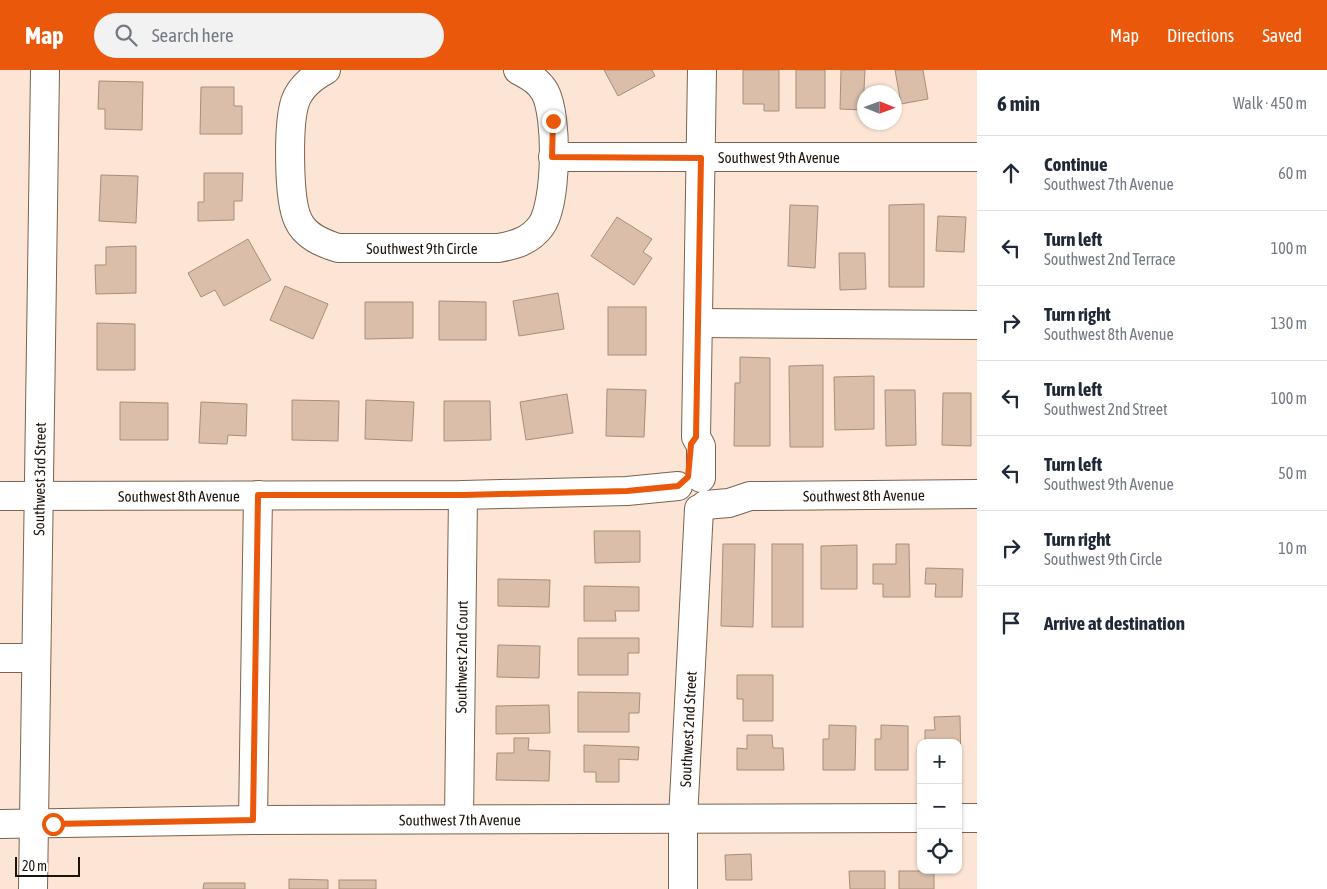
<!DOCTYPE html>
<html lang="en">
<head>
<meta charset="utf-8">
<style>
  :root { --surface:#fff; --page:#f2f2f3; --text:#1f2937; --muted:#747a83; --line:#e0e1e3; --accent:#ea580c }
  body { margin:0; font-family:"Asap Condensed",sans-serif; background:var(--page); color:var(--text) }
  .controls { position:absolute; right:15px; bottom:15px; display:grid; overflow:hidden; border-radius:10px; box-shadow:0 1px 4px #0004 }
  .controls button { width:45px; height:45px; display:grid; place-items:center; padding:0; border:0; border-bottom:1px solid var(--line); background:var(--surface); color:var(--text); font:25px sans-serif }
  .compass { position:absolute; left:857px; top:15px; width:45px; height:45px; border-radius:50%; background:var(--surface); box-shadow:0 1px 4px #0004; rotate:91deg }
  .scale { position:absolute; left:15px; bottom:12px; width:65px; box-sizing:border-box; padding-left:5px; border:2px solid #1c130b; border-top:0; font-size:14px; line-height:18px; white-space:nowrap; color:#1c130b; -webkit-text-stroke:4px #fff; paint-order:stroke }
  .stop { position:absolute; width:15px; height:15px; margin:-11px; border:4px solid #ea580c; border-radius:50%; background:#fff }
  .stop.end { background:#ea580c; border-color:#fff; box-shadow:0 1px 5px #0008 }
  .list { margin:0; padding:0; list-style:none }
  h2 { display:flex; justify-content:space-between; align-items:center; height:65px; margin:0; padding:0 20px; font-size:21px }
  h2 small { font-size:16px; font-weight:400; color:var(--muted) }
  .list li { display:grid; grid-template-columns:32px 1fr auto; gap:15px; align-items:center; box-sizing:border-box; height:75px; padding:0 20px; border-top:1px solid var(--line) }
  .list b { display:block; font-size:19px; white-space:nowrap }
  .list p { margin:0; font-size:16px; white-space:nowrap; color:var(--muted) }
  .list em { font-size:16px; font-style:normal; color:var(--muted) }
  .icon { flex:none; width:28px; height:28px; fill:none; stroke:currentColor; stroke-width:2; stroke-linecap:round; stroke-linejoin:round }
  .map { position:relative; flex:none; width:977px; height:819px; overflow:hidden }
  header { display:flex; align-items:center; gap:30px; box-sizing:border-box; height:70px; padding:0 25px; background:var(--accent); color:#fff }
  header strong { font-size:24px }
  nav { display:flex; gap:28px; margin-inline-start:auto; font-size:18px }
  .search { width:350px; height:45px; background:var(--page); display:flex; align-items:center; gap:12px; box-sizing:border-box; padding:0 18px; border-radius:28px; color:var(--muted); font-size:19px }
  main { display:flex }
  aside { flex:1; background:var(--surface) }
  .map>svg:first-child { display:block }
</style>
</head>
<body>
<header>
<strong>Map</strong>
<div class="search"><svg class="icon" aria-label="search" viewBox="0 0 24 24"><circle cx="10" cy="10" r="6"/><path d="M15 15l6 6"/></svg>Search here</div>
<nav><a>Map</a><a>Directions</a><a>Saved</a></nav>
</header>
<main>
<div class="map">
<svg width="977" height="819" viewBox="0 0 977 819">
  <rect width="100%" height="100%" fill="#fce5d4"/>
  <g fill="#dabea9" stroke="#a88e79">
    <path d="M604,0H652L655,6L618,26Z"/>
    <path d="M743,0H779V41H764V34H743Z"/>
    <rect x="796" y="0" width="29" height="38"/>
    <path d="M841,0H865L863,40L840,39Z"/>
    <path d="M895,0H923L928,29L901,34Z"/>
    <path d="M99,11L143,12L142,60L105,59V39H98Z"/>
    <path d="M201,17H234V36H242V64H200Z"/>
    <path d="M204,103H243L242,131H234V150L198,151V132H204Z"/>
    <path d="M101,105L138,106L136,153L99,151Z"/>
    <path d="M924,134V217H889V135Z"/>
    <path d="M790,135L818,136L815,198L788,196Z"/>
    <path d="M938,146L966,147L964,182L936,181Z"/>
    <path d="M617,147L652,169L643,182L652,188L634,215L591,186Z"/>
    <path d="M248,169L271,210L224,236L215,220L201,227L188,203Z"/>
    <path d="M136,176V223L96,224L95,195H106V177Z"/>
    <path d="M839,183H865L866,219L840,220Z"/>
    <path d="M285,216L328,234L313,269L270,250Z"/>
    <path d="M558,223L564,259L519,266L513,231Z"/>
    <path d="M439,231L486,232V270H439Z"/>
    <path d="M365,232H413V268L365,269Z"/>
    <rect x="608" y="237" width="38" height="48"/>
    <path d="M97,253L135,254V300H97Z"/>
    <path d="M740,287L770,288V376H734L735,313H740Z"/>
    <path d="M823,295V377H790L789,296Z"/>
    <path d="M874,306V359L835,360L834,307Z"/>
    <path d="M607,319L646,320L644,367L606,366Z"/>
    <path d="M885,320H915L916,375L886,376Z"/>
    <path d="M943,323H971V376L942,375Z"/>
    <path d="M567,324L573,363L526,370L520,332Z"/>
    <path d="M292,330L339,331L338,371L292,370Z"/>
    <path d="M366,330L414,332L412,371L365,369Z"/>
    <path d="M444,331H490L491,370L444,371Z"/>
    <path d="M120,332L168,333V370H120Z"/>
    <path d="M201,332L247,334L246,366L228,365L227,374L199,373Z"/>
    <path d="M594,461H640V492L595,493Z"/>
    <path d="M723,474H755L753,557L721,556Z"/>
    <rect x="772" y="474" width="31" height="83"/>
    <path d="M896,474H909L910,527H883V514H873V494H896Z"/>
    <path d="M857,475V519H821V476Z"/>
    <path d="M926,498L963,499L962,527H935L936,514H925Z"/>
    <path d="M498,509L550,510L549,537L498,536Z"/>
    <path d="M584,516L639,517V541H615L616,551H584Z"/>
    <path d="M578,568H639V583H628V605H578Z"/>
    <path d="M498,575L540,576L539,608L497,607Z"/>
    <path d="M737,605H773V651H743V629H737Z"/>
    <path d="M578,622L640,623L639,643H629V662H578Z"/>
    <path d="M549,635L550,663L496,664V636Z"/>
    <path d="M960,646L961,699H958V673H925V660H935L934,647Z"/>
    <path d="M829,655L856,656L855,700H823V669H829Z"/>
    <path d="M881,655L908,656V700H875V669H881Z"/>
    <path d="M747,665H772L773,678H783L784,700H737V678L747,679Z"/>
    <path d="M514,668H529L528,680L550,681L549,711L496,710L497,683H514Z"/>
    <path d="M584,675L639,677L638,690L619,689V712H596V702H584Z"/>
    <path d="M751,784L752,810H726L725,785Z"/>
    <path d="M849,801H885V819H850Z"/>
    <rect x="899" y="801" width="35" height="18"/>
    <path d="M289,809L328,810V819H289Z"/>
    <rect x="339" y="810" width="37" height="9"/>
    <path d="M204,813H245V819H203Z"/>
  </g>
  <g fill="none" stroke-linecap="round" stroke-linejoin="round">
    <g stroke="#7b6350" stroke-width="30">
      <g id="minor">
        <path id="s1" d="M326,0C313,7 300,17 295,32C288,54 288,129 298,150C305,166 322,173 338,178H498C515,175 530,171 541,156C557,134 558,46 545,22C539,11 529,6 518,0"/>
        <path id="s2" d="M553,87H977"/>
        <path d="M698,253L977,255"/>
        <path d="M701,408V376L696,367L702,0"/>
        <path id="s3" d="M0,426L463,425L627,421L678,416"/>
        <path id="s4" d="M705,435L729,433L750,426L977,424"/>
        <path d="M0,588H36"/>
        <path d="M958,748H977"/>
        <path id="s5" d="M459,749L463,425"/>
        <path d="M253,750L258,425"/>
        <path id="s6" d="M0,754L253,750L921,748"/>
        <path id="s7" d="M33,819L45,0"/>
        <path id="s8" d="M683,819V749L699,439"/>
      </g>
    </g>
    <use href="#minor" stroke="#fff" stroke-width="28"/>
  </g>
  <g fill="none" stroke-linecap="round" stroke-linejoin="round">
    <path stroke="#ea580c" stroke-width="6" d="M53,754L253,750L258,425H463L627,421L678,416L688,407L691,374L696,367L701,88L552,87L553,51"/>
  </g>
  <g text-anchor="middle" dominant-baseline="central" stroke-width="4.5" stroke-linejoin="round" paint-order="stroke">
    <g font-size="15" fill="#1c130b" stroke="#fff">
      <text stroke="none"><textPath href="#s2" startOffset="226">Southwest 9th Avenue</textPath></text>
      <text stroke="none"><textPath href="#s1" startOffset="299">Southwest 9th Circle</textPath></text>
      <text stroke="none"><textPath href="#s7" startOffset="410">Southwest 3rd Street</textPath></text>
      <text stroke="none"><textPath href="#s3" startOffset="179">Southwest 8th Avenue</textPath></text>
      <text stroke="none"><textPath href="#s4" startOffset="160">Southwest 8th Avenue</textPath></text>
      <text stroke="none"><textPath href="#s5" startOffset="162">Southwest 2nd Court</textPath></text>
      <text stroke="none"><textPath href="#s8" startOffset="160">Southwest 2nd Street</textPath></text>
      <text stroke="none"><textPath href="#s6" startOffset="460">Southwest 7th Avenue</textPath></text>
    </g>
  </g>
</svg>
<div class="controls">
<button>+</button>
<button>−</button>
<button><svg class="icon" aria-label="locate" viewBox="0 0 24 24"><circle cx="12" cy="12" r="6"/><path d="M12 2v4M12 18v4M2 12h4M18 12h4"/></svg></button>
</div>
<svg class="compass" viewBox="-18 -18 36 36"><path d="M0-13l5 13h-10z" fill="#e53935"/><path d="M0 13l5-13h-10z" fill="#747a83"/></svg>
<div class="scale">20 m</div>
<div class="stop" style="left:53px;top:754px"></div>
<div class="stop end" style="left:553px;top:51px"></div>
</div>
<aside>
<h2>6 min<small>Walk · 450 m</small></h2>
<ul class="list">
<li><svg class="icon" aria-label="ahead" viewBox="0 0 24 24"><path d="M12 20V5M6 11l6-6 6 6"/></svg><div><b>Continue</b><p>Southwest 7th Avenue</p></div><em>60 m</em></li>
<li><svg class="icon" aria-label="left" viewBox="0 0 24 24"><path d="M17 20v-9H6M10 6l-5 5 5 5"/></svg><div><b>Turn left</b><p>Southwest 2nd Terrace</p></div><em>100 m</em></li>
<li><svg class="icon" aria-label="right" viewBox="0 0 24 24"><path d="M7 20v-9h11M14 6l5 5-5 5"/></svg><div><b>Turn right</b><p>Southwest 8th Avenue</p></div><em>130 m</em></li>
<li><svg class="icon" aria-label="left" viewBox="0 0 24 24"><path d="M17 20v-9H6M10 6l-5 5 5 5"/></svg><div><b>Turn left</b><p>Southwest 2nd Street</p></div><em>100 m</em></li>
<li><svg class="icon" aria-label="left" viewBox="0 0 24 24"><path d="M17 20v-9H6M10 6l-5 5 5 5"/></svg><div><b>Turn left</b><p>Southwest 9th Avenue</p></div><em>50 m</em></li>
<li><svg class="icon" aria-label="right" viewBox="0 0 24 24"><path d="M7 20v-9h11M14 6l5 5-5 5"/></svg><div><b>Turn right</b><p>Southwest 9th Circle</p></div><em>10 m</em></li>
<li><svg class="icon" aria-label="arrive" viewBox="0 0 24 24"><path d="M6 21V4h12l-3 4 3 4H6"/></svg><div><b>Arrive at destination</b></div></li>
</ul>
</aside>
</main>
</body>
</html>
